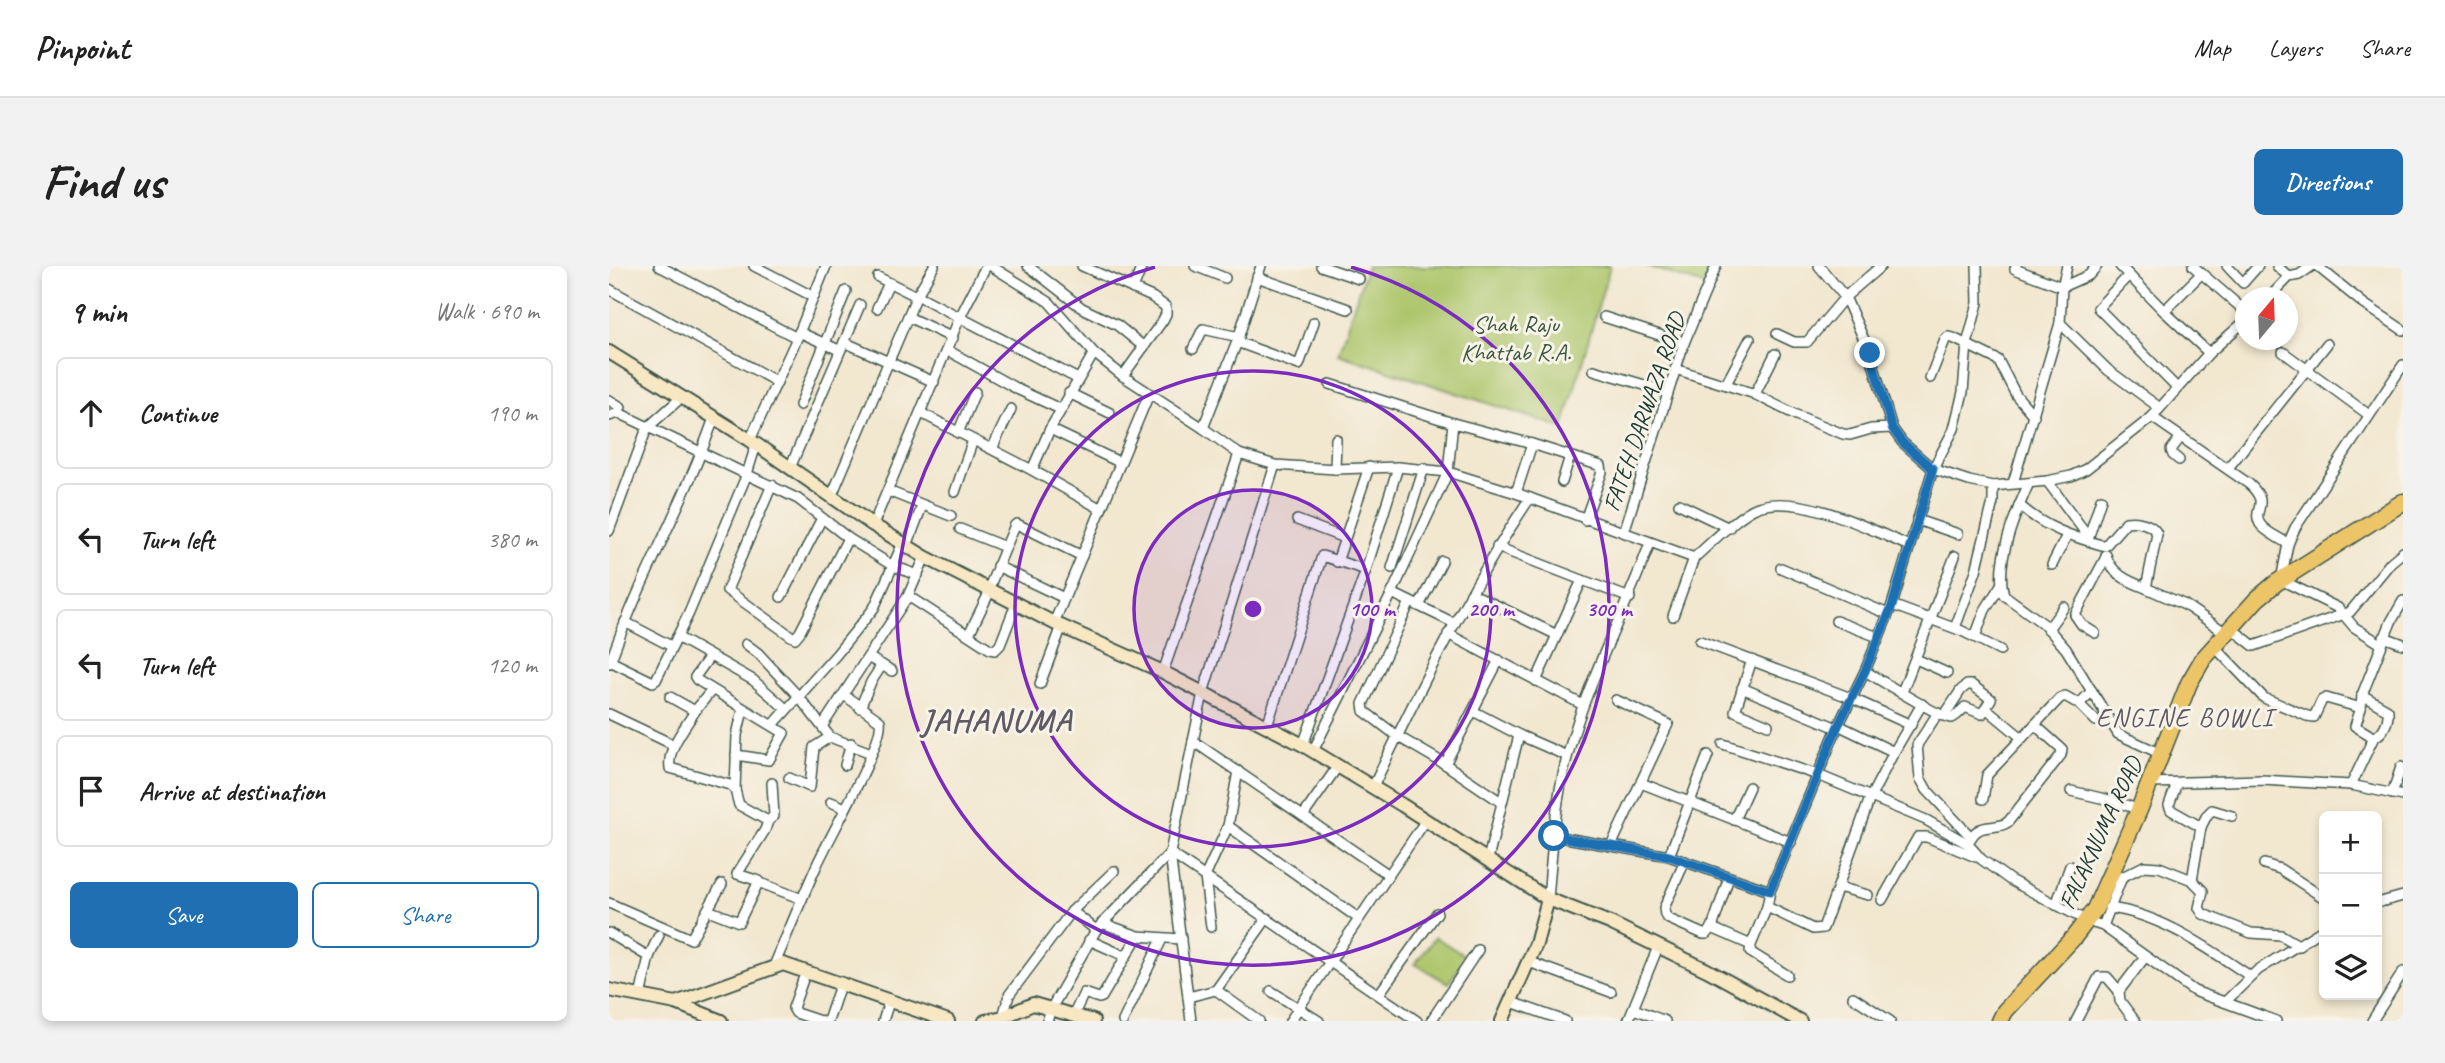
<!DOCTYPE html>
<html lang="en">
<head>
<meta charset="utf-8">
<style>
  :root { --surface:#fff; --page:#f2f2f2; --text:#222; --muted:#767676; --line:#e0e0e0; --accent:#1f6fb2 }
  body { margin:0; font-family:Caveat,sans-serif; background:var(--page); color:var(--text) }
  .controls { position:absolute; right:21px; bottom:21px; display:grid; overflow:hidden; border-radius:10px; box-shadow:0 4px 10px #0003 }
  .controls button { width:63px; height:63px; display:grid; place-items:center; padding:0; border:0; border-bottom:2px solid var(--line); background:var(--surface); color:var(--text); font:35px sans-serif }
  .compass { position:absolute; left:1626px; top:21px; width:63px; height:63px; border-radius:50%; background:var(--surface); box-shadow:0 4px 10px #0003; rotate:19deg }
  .stop { position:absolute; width:21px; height:21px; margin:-16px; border:5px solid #1f6fb2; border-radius:50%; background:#fff }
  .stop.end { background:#1f6fb2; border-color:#fff; box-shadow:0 2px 7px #0008 }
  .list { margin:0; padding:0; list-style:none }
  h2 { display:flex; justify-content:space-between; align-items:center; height:91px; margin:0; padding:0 28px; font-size:30px }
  h2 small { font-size:23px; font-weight:400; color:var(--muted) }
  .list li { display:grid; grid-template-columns:46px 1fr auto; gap:21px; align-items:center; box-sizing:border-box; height:112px; margin:0 14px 14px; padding:0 14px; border:2px solid var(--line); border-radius:10px }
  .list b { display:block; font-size:26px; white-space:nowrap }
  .list em { font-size:23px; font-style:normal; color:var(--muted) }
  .actions { display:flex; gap:14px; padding:21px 28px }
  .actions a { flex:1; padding:16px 0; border:2px solid var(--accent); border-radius:10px; text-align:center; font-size:24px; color:var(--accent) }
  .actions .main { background:var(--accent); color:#fff }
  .icon { flex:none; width:38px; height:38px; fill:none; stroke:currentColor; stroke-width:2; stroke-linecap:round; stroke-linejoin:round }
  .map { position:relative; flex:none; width:1794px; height:755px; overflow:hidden; border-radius:10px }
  header { display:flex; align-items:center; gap:42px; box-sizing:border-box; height:98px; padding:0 35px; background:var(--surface); border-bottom:2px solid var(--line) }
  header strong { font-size:33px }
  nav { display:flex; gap:38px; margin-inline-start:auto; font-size:24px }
  .intro { display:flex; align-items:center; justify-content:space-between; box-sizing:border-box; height:168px; padding:0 42px }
  h1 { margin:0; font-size:49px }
  .button { padding:18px 32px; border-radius:10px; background:var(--accent); color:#fff; font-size:24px; font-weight:700 }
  main { display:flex; gap:42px; padding:0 42px }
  aside { flex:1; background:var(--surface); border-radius:10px; box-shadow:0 4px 10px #0003 }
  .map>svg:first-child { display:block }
</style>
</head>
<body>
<header>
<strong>Pinpoint</strong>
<nav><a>Map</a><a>Layers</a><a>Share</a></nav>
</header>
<div class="intro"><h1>Find us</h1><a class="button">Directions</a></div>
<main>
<aside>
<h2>9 min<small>Walk · 690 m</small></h2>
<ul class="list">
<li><svg class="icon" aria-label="ahead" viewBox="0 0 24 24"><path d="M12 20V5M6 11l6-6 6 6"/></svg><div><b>Continue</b></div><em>190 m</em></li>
<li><svg class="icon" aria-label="left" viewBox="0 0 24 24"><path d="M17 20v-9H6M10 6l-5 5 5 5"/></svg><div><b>Turn left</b></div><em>380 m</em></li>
<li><svg class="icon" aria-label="left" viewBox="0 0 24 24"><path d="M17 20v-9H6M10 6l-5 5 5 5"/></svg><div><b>Turn left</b></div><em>120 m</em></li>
<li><svg class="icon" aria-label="arrive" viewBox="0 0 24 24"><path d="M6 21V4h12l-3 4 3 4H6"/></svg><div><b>Arrive at destination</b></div></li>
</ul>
<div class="actions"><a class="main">Save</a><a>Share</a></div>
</aside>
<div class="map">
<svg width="1794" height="755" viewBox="0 0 1794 755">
  <rect width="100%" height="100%" fill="#f7f3e8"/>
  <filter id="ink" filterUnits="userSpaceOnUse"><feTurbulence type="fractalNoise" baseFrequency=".0143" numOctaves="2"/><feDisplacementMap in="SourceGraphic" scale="14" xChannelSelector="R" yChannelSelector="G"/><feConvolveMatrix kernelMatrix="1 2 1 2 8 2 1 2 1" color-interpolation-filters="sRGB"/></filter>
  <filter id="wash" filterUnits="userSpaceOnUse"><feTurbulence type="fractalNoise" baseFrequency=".00686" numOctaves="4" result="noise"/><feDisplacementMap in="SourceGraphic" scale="28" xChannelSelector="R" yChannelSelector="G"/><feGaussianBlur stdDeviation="1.57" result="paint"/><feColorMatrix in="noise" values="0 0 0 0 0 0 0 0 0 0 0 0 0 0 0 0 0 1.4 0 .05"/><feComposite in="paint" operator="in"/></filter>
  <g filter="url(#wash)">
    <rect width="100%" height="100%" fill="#f2e7cf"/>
    <g fill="#adc66c" stroke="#668250" stroke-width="2">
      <path d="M758,0H1001L954,162L729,88Z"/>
      <path d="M1038,0H1103L1097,20Z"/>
      <path d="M826,671L858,691L839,717L806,698Z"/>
    </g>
  </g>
  <g filter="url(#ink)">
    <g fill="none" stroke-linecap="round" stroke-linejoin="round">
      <g stroke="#3f564b" stroke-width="12">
        <g id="street">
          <path d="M50,0L188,72"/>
          <path d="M145,0L205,31"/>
          <path d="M382,0L440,36L485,87L514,110L594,162L630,188L666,199L726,203L789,201L839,206L907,227L1085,292C1100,279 1131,247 1149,241C1192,227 1261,263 1300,280"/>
          <path d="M419,0L473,42L508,59L535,81"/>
          <path d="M473,0L543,31L557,41V48L554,54L514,110"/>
          <path d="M586,0L616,12"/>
          <path d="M712,0L750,13"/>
          <path d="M1210,0L1236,31L1261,87L1283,162L1293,176L1324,203L1360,215L1384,220L1438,215L1462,210L1477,203L1543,151L1600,87L1636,55"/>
          <path d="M1407,0L1406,3L1453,21L1480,9L1488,0"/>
          <path d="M1511,0L1555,45L1600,87"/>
          <path d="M1584,0L1636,45"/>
          <path d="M1618,0L1634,17L1649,0"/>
          <path d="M1668,0L1680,11"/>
          <path d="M1708,0L1755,38L1794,64"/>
          <path d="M1520,9L1489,42L1568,122"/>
          <path d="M269,11L307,30"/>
          <path d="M648,11L739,43"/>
          <path d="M0,23L168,116"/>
          <path d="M524,23L533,0"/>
          <path d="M308,29L469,113"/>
          <path d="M1660,32L1680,11L1690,9L1703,0"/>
          <path d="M268,42L280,17"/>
          <path d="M1555,45L1592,8"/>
          <path d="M299,51L344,72"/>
          <path d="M995,51L1075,77"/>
          <path d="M1451,57L1499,104L1551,142"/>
          <path d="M190,66L230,84"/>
          <path d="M1168,68L1185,76H1198L1236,31L1272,0"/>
          <path d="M235,76L325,116"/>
          <path d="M628,76L690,99L705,56"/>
          <path d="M584,83L594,63L630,71"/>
          <path d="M338,84L410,124L451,143"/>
          <path d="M1674,86L1760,149"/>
          <path d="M485,87L441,163L510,196"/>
          <path d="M1066,103L1143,127L1187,149L1234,168L1241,169L1262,163L1283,162"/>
          <path d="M985,104L1059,126"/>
          <path d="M1321,112L1336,74L1339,71L1344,72L1389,94L1407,129L1425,150"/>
          <path d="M721,118L844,157L923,178L907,227"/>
          <path d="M1117,118L1141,73"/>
          <path d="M460,127L501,147"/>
          <path d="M1146,128L1166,88"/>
          <path d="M0,134L12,141"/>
          <path d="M191,139L237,25"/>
          <path d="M312,147L423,204L492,243"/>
          <path d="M0,150L10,147L189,233L239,272L284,300L309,309"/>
          <path d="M1543,151L1640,218C1663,239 1642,243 1651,258C1656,266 1671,272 1679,278"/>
          <path d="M594,162L628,76L652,0"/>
          <path d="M349,167L366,126"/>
          <path d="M141,174L188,72L217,0"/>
          <path d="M923,178L992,200L993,206L976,254"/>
          <path d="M383,183L402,143"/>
          <path d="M1570,194L1564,189L1562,184L1571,172"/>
          <path d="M181,202L251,39"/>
          <path d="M1619,202L1718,78"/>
          <path d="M726,203L727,173"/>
          <path d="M423,204L441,163"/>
          <path d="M1438,215L1479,270"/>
          <path d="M953,216L961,190"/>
          <path d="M1404,217L1451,57L1453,21L1458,0"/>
          <path d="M1420,217C1407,246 1385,297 1395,329L1436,359L1457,383L1509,468L1552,488"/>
          <path d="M163,219L118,324L182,370L186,372L191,366L239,272"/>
          <path d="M279,225L342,250"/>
          <path d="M346,226L364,174"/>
          <path d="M223,229L308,29L325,0"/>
          <path d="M1070,238L1120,262"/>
          <path d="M1410,239C1436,262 1464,271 1496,280L1517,256C1528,254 1544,258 1548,268L1537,322L1576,339L1617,367"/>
          <path d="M688,254L735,272"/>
          <path d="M1308,254L1349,268"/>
          <path d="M264,259L351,51L377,0"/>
          <path d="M351,263L396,281"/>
          <path d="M0,265L38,162L73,131"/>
          <path d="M1015,266L1075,77L1107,0"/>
          <path d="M1479,273L1492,233"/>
          <path d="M298,280L313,240"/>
          <path d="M888,281L973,314"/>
          <path d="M1497,289C1502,308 1519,315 1537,322"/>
          <path d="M728,296L760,201"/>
          <path d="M1443,299L1458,269"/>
          <path d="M388,300L455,332"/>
          <path d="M783,302L815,202"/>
          <path d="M1172,302L1279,348"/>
          <path d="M379,324L406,259L408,258L473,290"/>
          <path d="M783,327L845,357"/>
          <path d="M862,327L948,369"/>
          <path d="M299,330L381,383L386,384L391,379L407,338"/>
          <path d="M172,331L213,252"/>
          <path d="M801,336L754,438L755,445L788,470L836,498L892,536"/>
          <path d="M1283,339L1353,365L1391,384"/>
          <path d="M810,340L833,295"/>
          <path d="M1064,350L1085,292"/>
          <path d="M1227,355L1269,371"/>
          <path d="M16,356L62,380"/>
          <path d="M445,357L540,128"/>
          <path d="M1346,362L1367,305L1384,236V220"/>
          <path d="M1622,362L1645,380L1741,346L1782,296L1794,286"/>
          <path d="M1439,363L1455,341"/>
          <path d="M1486,367L1473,359L1466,349L1497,291"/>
          <path d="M360,368L381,325"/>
          <path d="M839,368L974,439"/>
          <path d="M68,371L144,414L177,443"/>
          <path d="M1366,371L1376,344L1392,319"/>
          <path d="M1775,371L1794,378"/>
          <path d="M1091,375L1242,432L1302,459"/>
          <path d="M137,378L149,387L190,431L221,471L262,487"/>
          <path d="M1772,378L1745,361L1729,342L1672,314L1679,278L1686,262L1794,99"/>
          <path d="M1605,380L1655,432L1698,450L1705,451L1713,434L1717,432L1752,442"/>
          <path d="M101,390L86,411L88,414L175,467L160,494L127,489"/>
          <path d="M259,391L283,405"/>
          <path d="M1307,393L1338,407"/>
          <path d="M1143,394L1126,445L1159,459"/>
          <path d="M1,395L44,416L47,414L80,347L138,208L147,179"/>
          <path d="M1,397C30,313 76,236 105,152"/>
          <path d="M1256,405C1268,412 1335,454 1343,452C1348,450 1352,445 1356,441L1373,448L1382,433L1363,419H1358L1352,424L1335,450"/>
          <path d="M554,406L630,188"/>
          <path d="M927,415L973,314L1021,332"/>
          <path d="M431,418L453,360"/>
          <path d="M1133,422L1228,462"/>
          <path d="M1293,426L1346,290"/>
          <path d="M1753,429L1779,444C1780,455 1775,467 1764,472"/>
          <path d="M61,431L86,445C76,462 58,482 61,502L121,519L126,524L130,539L159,555L156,564L128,608L150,615L130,656L99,644"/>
          <path d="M1470,438L1487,455"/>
          <path d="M251,442L262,416L273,399"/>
          <path d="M1378,443L1413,472"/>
          <path d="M86,445L102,425"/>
          <path d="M864,445L910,469"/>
          <path d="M1329,447L1308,479L1311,512L1318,524L1362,571"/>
          <path d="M0,448L65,479"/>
          <path d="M164,459L227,389L265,342L294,277"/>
          <path d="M214,459L299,330L316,291"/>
          <path d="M1229,459L1285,486"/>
          <path d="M658,460L713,290L757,304"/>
          <path d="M584,475L780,609"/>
          <path d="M1114,478L1209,509L1317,554L1359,578L1372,593L1401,614L1478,655L1494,660L1585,725L1667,755"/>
          <path d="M694,479L757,304L789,201"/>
          <path d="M704,485L783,327L839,206L844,157"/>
          <path d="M836,498L890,394"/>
          <path d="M236,499L242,477"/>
          <path d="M180,512L201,521L205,481L221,471"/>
          <path d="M1032,517L1182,576"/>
          <path d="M1541,517L1653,514L1742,519L1794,530"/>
          <path d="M1568,517L1560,539L1562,544L1592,561L1583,614"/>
          <path d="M1742,519L1764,473L1761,469L1746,460L1752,442L1753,429L1782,356L1794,335"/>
          <path d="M764,521C811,422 859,324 921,232"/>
          <path d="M126,524L128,469L134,444"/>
          <path d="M1462,525L1509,536L1530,544"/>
          <path d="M1783,528L1792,501"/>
          <path d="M1374,533L1378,509L1451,432L1456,430L1470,438L1483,425"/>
          <path d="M222,536L236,542"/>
          <path d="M694,550L729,500"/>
          <path d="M1125,554L1140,521"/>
          <path d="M159,555L165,550L163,517"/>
          <path d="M619,560L749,652"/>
          <path d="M1592,561L1598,549L1603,544L1623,550"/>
          <path d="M945,570L1060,590L1161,625L1228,462L1256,405L1283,339L1324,203L1345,163L1354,126L1358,78L1369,37L1368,0"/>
          <path d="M1359,578C1369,553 1385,566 1399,556L1452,489L1453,483L1426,459"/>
          <path d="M1002,580L1059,458L1007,434"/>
          <path d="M1060,590L1099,489"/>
          <path d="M879,593L910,469L958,490"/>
          <path d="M1076,595L1055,642L1056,649L1060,653L1094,668H1098L1103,662L1120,611"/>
          <path d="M1655,598L1671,603L1715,632"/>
          <path d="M149,616L193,633"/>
          <path d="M1229,621L1259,629"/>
          <path d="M1161,625L1158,641L1204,663L1214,662L1261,532L1285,486L1313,438"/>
          <path d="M939,633C943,585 946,535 959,488C978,415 1015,348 1041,277"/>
          <path d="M1273,634L1309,571H1318L1367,591"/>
          <path d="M0,637L82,673L113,618"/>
          <path d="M1768,637L1794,630"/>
          <path d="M1447,639L1461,600"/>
          <path d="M1158,641L1142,679L1141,686L1178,709"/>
          <path d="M1500,642C1552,648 1598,682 1641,710"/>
          <path d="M463,645L487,664"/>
          <path d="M493,657L529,670L572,673"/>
          <path d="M1494,660L1513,611L1535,600L1550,601L1583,614L1594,625L1590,642L1594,648L1642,667L1672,669L1691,680"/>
          <path d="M602,661L596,611L619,560L629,505"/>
          <path d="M1103,662L1142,679"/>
          <path d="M0,667L40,691L31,730"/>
          <path d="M480,674L516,690"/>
          <path d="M40,691L50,669"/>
          <path d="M920,696L1002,726"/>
          <path d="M165,700C179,667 192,634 207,601C218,575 276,476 271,455L235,429"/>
          <path d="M197,705L184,742L187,747L211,755"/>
          <path d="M607,724L650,755"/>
          <path d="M662,725L710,755"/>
          <path d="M770,728L828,647"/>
          <path d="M579,731L607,724L658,652"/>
          <path d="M1244,731L1281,755"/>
          <path d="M902,736L956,755"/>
          <path d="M1616,736L1649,704L1715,663"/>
          <path d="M1025,743L1056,755"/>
          <path d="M465,748L475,727L490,732L493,731L529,670"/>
          <path d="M394,751L400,729L463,645L505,605"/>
          <path d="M219,755L232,716"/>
          <path d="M274,755L281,733"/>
          <path d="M438,755L443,741L487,664L561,587L808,755"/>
          <path d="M514,755L553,673"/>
          <path d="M582,755L561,587L594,427L666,199"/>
          <path d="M681,755L817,554"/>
          <path d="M822,755L869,684"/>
          <path d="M1019,755L1049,681"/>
          <path d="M1467,755L1490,711H1498L1510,725"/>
          <path d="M1526,755L1511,735L1510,725L1536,691"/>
          <path d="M1763,755L1794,706"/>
        </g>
      </g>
      <g stroke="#3f564b" stroke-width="16">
        <g id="secondary">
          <path d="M0,86L141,174L264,259L316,291L445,357L554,406L694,479L793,539L939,633L1001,657L1098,704L1191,755"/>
          <path d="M0,724L67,737L112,755"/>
          <path d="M67,737L174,698L339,755"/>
          <path d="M376,755L394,751L424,738L484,755"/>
          <path d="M893,755L927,678L939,633"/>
        </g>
      </g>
      <g stroke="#3f564b" stroke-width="19">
        <path id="highway" d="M1391,755L1396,745L1465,671L1486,643L1530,544L1580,417L1594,393L1648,333L1667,317L1794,236"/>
      </g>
      <use href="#street" stroke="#fff" stroke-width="9"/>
      <use href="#secondary" stroke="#f7e8c3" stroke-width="12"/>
      <use href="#highway" stroke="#ecc569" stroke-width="16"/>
    </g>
  </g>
  <g fill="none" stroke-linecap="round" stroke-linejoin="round" filter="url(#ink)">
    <path stroke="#1f6fb2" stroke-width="9" d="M945,570L1060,590L1161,625L1228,462L1256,405L1283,340L1324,203L1293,176L1283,162L1261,87"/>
  </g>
  <circle cx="644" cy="343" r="119" fill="#7b2cbf" fill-opacity=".12"/>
  <g fill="none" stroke="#7b2cbf" stroke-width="3.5">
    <circle cx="644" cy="343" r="119"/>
    <circle cx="644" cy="343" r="238"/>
    <path d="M742 1A356 356 0 1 1 546 1"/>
  </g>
  <g text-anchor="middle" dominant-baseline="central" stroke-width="6" stroke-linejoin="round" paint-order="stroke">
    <g font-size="24" fill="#3b583f" stroke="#f7f3e8">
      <text x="907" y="58">Shah Raju<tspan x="907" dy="28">Khattab R.A.</tspan></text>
    </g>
    <g font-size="24" fill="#1f3d34" stroke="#f7f3e8">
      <text transform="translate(1035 146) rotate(-71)">FATEH DARWAZA ROAD</text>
      <text transform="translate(1491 567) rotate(-65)">FALAKNUMA ROAD</text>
    </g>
    <g font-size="26" letter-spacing="2" fill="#5f5b65" stroke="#f7f3e8">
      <text x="1576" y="451">ENGINE BOWLI</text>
    </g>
    <g font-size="32" font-weight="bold" letter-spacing="2" fill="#5f5b65" stroke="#f7f3e8">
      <text x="388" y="454">JAHANUMA</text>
    </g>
  </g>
  <circle cx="644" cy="343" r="10" fill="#7b2cbf" stroke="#f7f3e8" stroke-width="3.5"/>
  <g font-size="21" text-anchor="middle" font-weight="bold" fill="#7b2cbf" stroke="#f7f3e8" stroke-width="6" stroke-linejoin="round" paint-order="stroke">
    <text x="763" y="350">100 m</text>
    <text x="882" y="350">200 m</text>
    <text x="1000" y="350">300 m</text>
  </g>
</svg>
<div class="controls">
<button>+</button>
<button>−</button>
<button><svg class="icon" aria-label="layers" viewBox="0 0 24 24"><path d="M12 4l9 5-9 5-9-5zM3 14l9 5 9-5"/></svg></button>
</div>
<svg class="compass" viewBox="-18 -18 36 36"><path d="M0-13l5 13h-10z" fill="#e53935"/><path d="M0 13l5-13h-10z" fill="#767676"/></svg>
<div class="stop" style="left:945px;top:570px"></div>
<div class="stop end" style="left:1261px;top:87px"></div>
</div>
</main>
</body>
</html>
